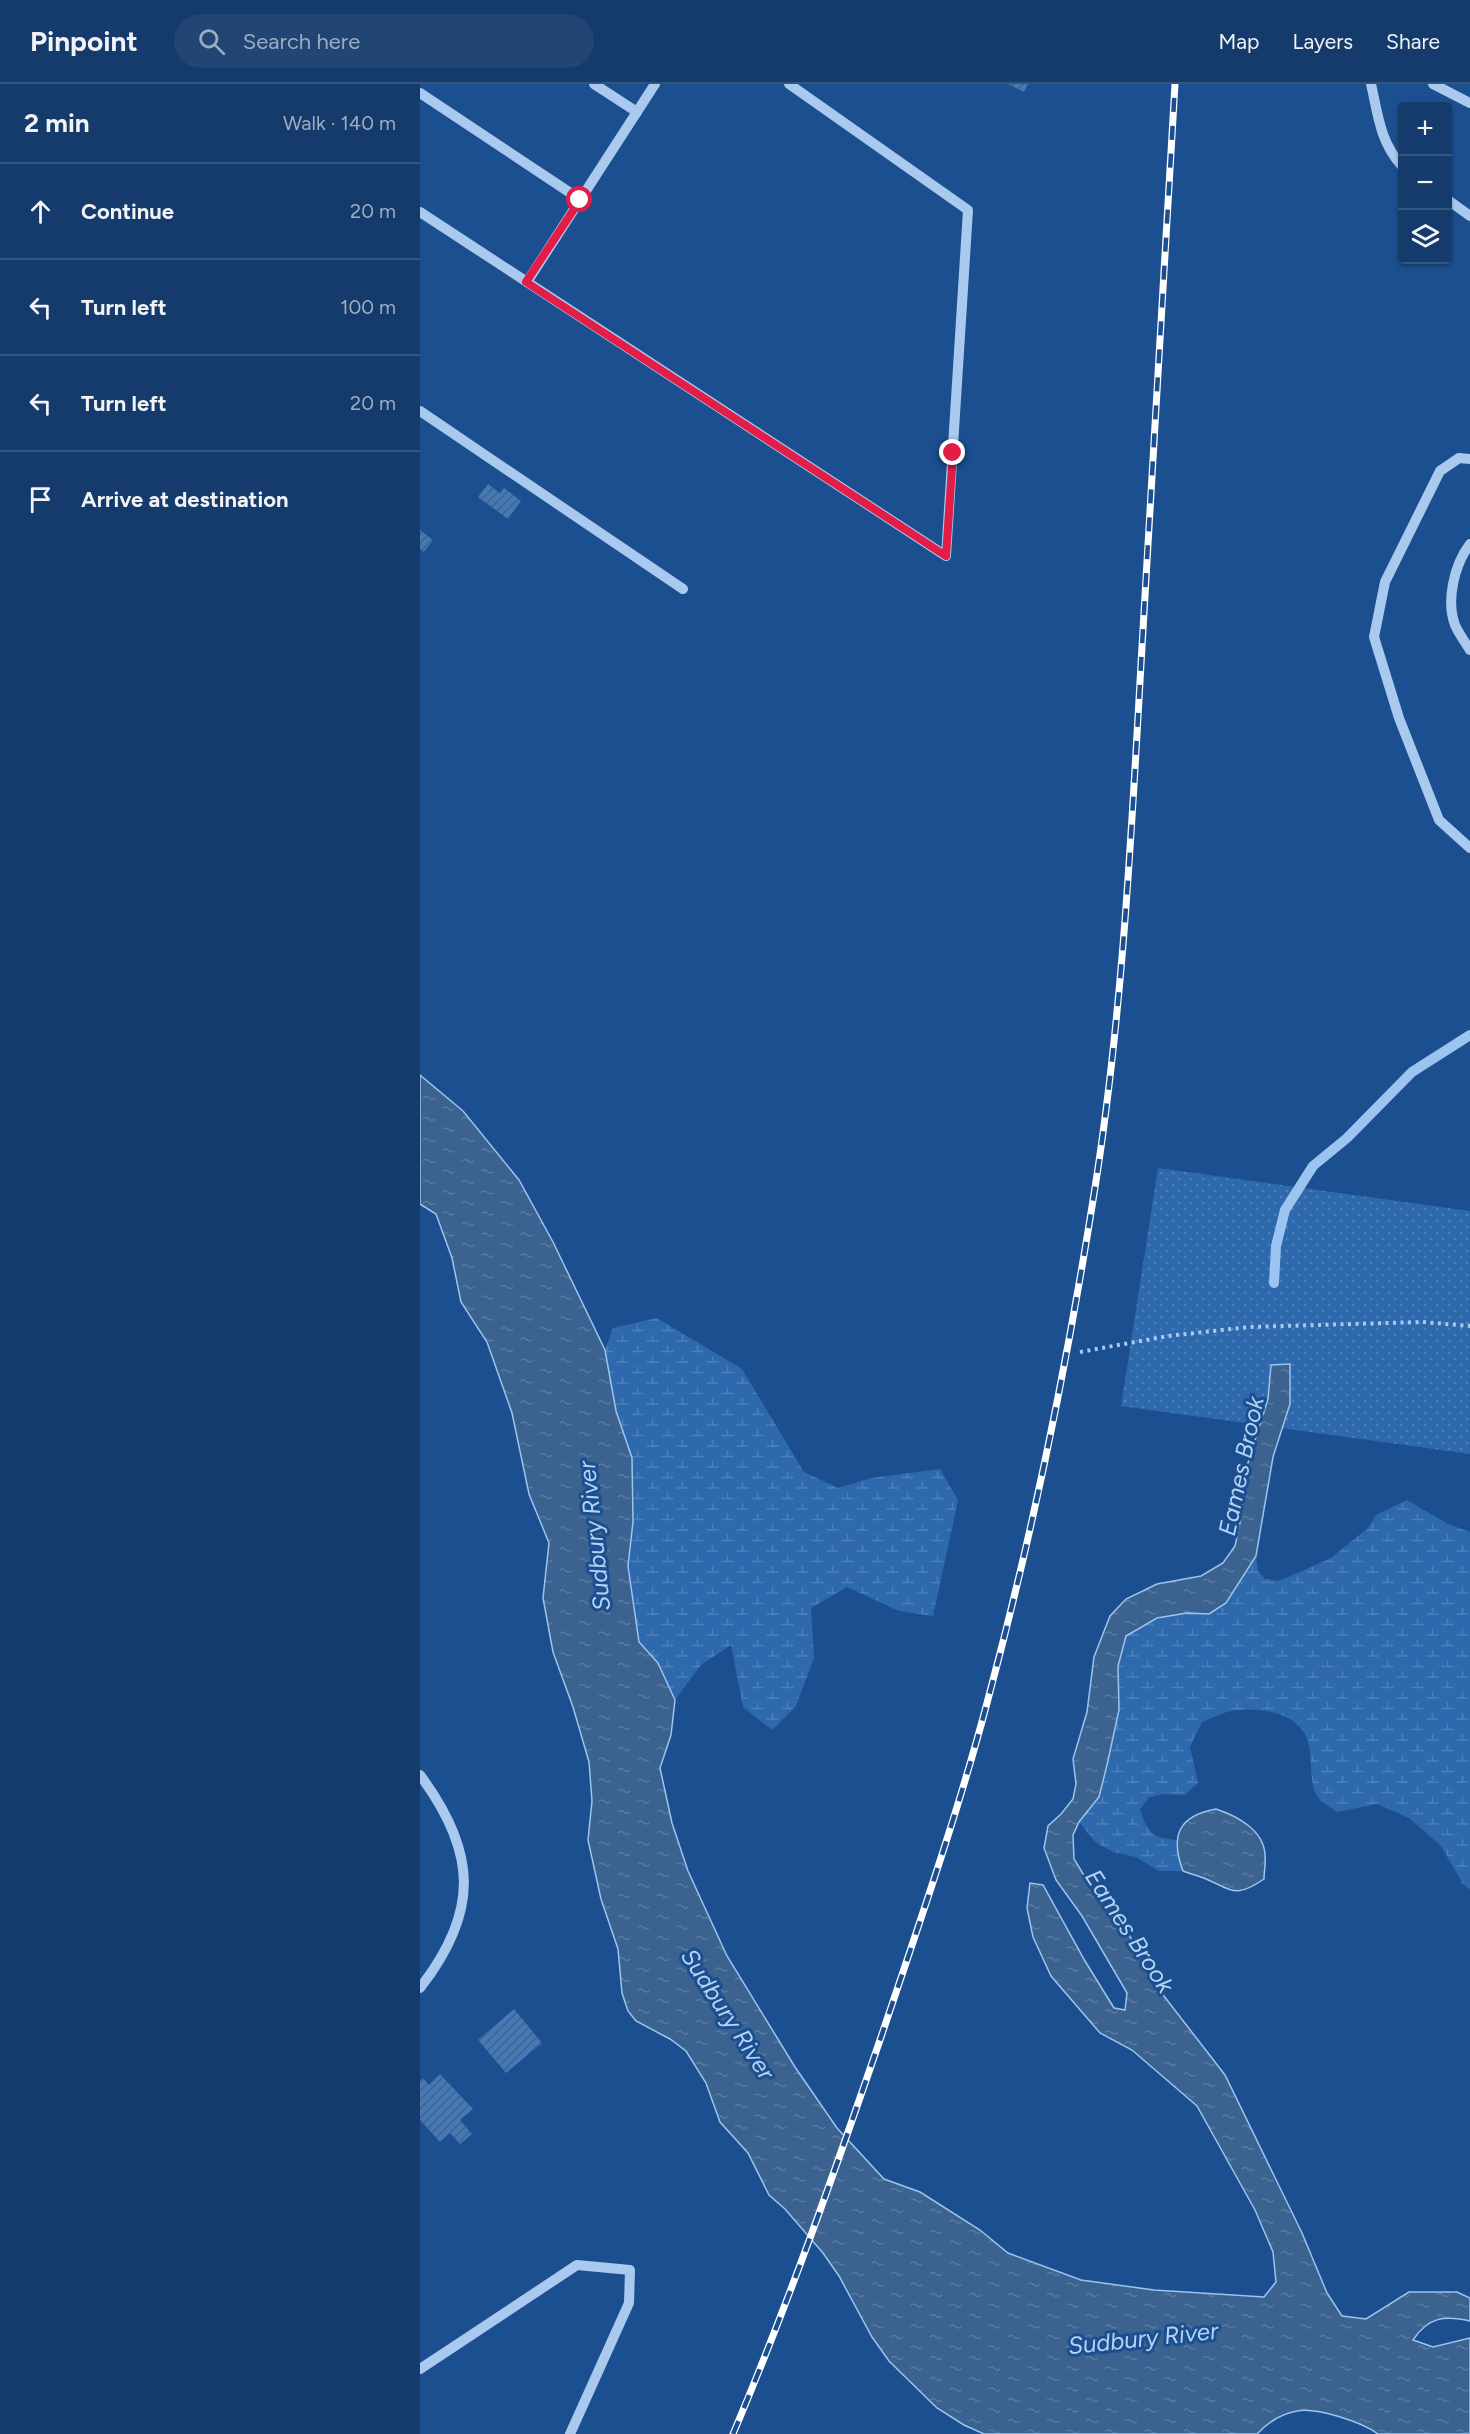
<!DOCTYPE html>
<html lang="en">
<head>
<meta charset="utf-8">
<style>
  :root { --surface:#143b6b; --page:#214673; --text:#f1f3f6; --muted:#9dadc1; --line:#33557e }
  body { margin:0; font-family:Figtree,sans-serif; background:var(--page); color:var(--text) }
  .controls { position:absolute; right:18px; top:18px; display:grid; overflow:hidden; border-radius:6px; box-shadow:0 2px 4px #0004 }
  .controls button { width:54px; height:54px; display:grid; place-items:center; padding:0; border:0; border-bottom:2px solid var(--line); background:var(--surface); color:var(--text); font:30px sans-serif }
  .stop { position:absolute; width:18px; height:18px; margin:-14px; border:4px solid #e11d48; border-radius:50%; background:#fff }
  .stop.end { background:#e11d48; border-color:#fff; box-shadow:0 2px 6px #0008 }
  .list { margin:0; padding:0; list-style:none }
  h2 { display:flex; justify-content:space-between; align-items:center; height:78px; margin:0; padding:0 24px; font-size:26px }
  h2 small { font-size:20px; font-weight:400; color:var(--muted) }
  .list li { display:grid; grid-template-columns:39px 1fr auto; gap:18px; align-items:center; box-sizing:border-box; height:96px; padding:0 24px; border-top:2px solid var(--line) }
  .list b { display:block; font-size:22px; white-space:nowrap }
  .list em { font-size:20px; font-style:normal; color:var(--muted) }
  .icon { flex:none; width:33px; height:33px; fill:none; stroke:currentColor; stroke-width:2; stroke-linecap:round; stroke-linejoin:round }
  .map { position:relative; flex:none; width:1050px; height:2350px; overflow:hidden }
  header { display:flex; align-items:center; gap:36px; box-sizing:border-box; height:84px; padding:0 30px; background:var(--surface); border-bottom:2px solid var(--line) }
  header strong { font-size:28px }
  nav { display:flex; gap:33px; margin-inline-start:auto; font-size:21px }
  .search { width:420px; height:54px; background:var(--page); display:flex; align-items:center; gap:15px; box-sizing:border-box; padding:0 21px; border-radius:33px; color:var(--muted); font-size:22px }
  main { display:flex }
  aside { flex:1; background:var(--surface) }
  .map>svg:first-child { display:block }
</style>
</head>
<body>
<header>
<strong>Pinpoint</strong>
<div class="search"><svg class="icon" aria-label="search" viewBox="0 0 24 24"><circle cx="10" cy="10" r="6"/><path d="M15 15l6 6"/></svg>Search here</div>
<nav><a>Map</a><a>Layers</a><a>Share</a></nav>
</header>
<main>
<aside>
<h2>2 min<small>Walk · 140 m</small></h2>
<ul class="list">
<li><svg class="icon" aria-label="ahead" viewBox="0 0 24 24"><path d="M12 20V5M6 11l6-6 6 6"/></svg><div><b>Continue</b></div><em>20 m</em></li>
<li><svg class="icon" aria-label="left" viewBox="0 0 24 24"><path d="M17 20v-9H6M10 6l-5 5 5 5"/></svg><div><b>Turn left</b></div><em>100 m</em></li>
<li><svg class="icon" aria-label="left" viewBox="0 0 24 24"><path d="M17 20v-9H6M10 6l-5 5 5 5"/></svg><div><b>Turn left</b></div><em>20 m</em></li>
<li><svg class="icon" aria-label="arrive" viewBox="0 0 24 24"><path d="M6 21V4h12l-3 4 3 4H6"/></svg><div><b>Arrive at destination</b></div></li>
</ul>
</aside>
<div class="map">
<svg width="1050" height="2350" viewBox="0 0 1050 2350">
  <defs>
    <pattern id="wetland-marsh" width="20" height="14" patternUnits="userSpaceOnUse" patternTransform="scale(1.5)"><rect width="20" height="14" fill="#2e69ad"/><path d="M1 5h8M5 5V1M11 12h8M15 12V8" fill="none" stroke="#4d80b9"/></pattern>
    <pattern id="park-dots" width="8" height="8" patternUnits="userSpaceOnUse" patternTransform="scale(1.5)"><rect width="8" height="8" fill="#2e69ad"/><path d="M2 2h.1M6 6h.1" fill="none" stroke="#4d80b9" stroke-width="1.8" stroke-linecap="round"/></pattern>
    <pattern id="water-ripples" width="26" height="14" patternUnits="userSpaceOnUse" patternTransform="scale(1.5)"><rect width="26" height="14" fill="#3c6290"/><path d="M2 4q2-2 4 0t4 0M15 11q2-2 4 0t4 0" fill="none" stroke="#597aa1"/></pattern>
    <pattern id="building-hatch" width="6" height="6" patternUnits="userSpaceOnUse" patternTransform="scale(1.5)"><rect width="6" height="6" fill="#4478b7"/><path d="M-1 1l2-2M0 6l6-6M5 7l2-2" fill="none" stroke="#486282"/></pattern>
  </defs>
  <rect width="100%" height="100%" fill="#1b4f8f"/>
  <g fill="url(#wetland-marsh)">
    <path d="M237,1234L322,1285L384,1388L418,1404L451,1394L520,1385L538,1416L513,1532L479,1527L427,1503L391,1524L394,1574L376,1622L352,1646L323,1623L311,1561L281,1581L255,1616L239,1579L219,1558L208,1482L213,1438L212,1374L196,1327L185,1266L193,1244Z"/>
    <path d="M987,1416L1028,1440L1050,1448V1805L1043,1800L1021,1762L989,1734L957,1720L917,1728C912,1724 906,1721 901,1717C886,1703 895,1671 886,1652C873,1625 833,1623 807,1628C799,1630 790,1635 782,1638L770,1663L778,1699L765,1711L743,1710L729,1713L720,1726C728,1749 733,1754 757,1756L758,1772L763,1787H739L716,1773L693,1768L675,1758L659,1738L679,1713L699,1626L698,1582L706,1552C739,1532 750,1528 789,1530L814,1507L836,1472L838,1487L845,1495L859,1497L911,1474L948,1444L956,1431Z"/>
  </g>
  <path fill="url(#park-dots)" d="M738,1084L1050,1127V1370L701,1322Z"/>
  <g fill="url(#water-ripples)" stroke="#9cc4f0" stroke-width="1.5">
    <path d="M0,991L43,1027L99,1096L133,1158L185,1266L196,1327L212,1374L213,1438L208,1482L219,1558L238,1579L255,1616L251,1651L240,1684L252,1739L268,1787L307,1872L375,1983L417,2044L464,2095L500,2108L560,2146L588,2169L661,2196L734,2206L844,2213L856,2198L853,2168L835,2126L777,2022L712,1966L680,1949L631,1892L613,1853L607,1824L610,1799L623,1801L665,1877L694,1924L705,1926L707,1909L662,1832L636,1796L624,1764L628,1742L641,1730L653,1715L656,1700L653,1675L667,1628L674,1573L690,1532L706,1515L737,1500L781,1492L803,1479L815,1462L821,1434L827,1382L848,1315L851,1281L870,1280V1320L853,1373L836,1472L806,1519L789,1530L767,1529L737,1534L706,1552L698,1582L699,1626L687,1681L679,1713L659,1738L653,1751L654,1775L665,1793L684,1812L707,1847L737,1903L805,1991L882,2149L907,2209L922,2232L946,2235L989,2208H1037L1050,2214V2237C1025,2231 1008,2233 993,2256L1013,2263L1050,2254V2350H958C942,2338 896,2323 877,2327C861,2330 848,2338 837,2350H564L544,2341L517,2324L469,2277L452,2253L419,2192L403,2169L365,2125L349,2111L328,2069L300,2038L286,1999L266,1967L250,1955L216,1937L208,1927L202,1909L198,1865L181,1815L168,1756L172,1717L169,1678L153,1623L133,1568L123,1514L129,1459L109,1410L92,1329L67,1258L41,1218L32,1174L16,1130L0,1120Z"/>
    <path d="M796,1725C817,1732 844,1746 845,1771C846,1779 844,1787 844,1795C816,1814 814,1807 786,1795C779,1792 771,1790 763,1787C750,1752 758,1732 796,1725Z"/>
  </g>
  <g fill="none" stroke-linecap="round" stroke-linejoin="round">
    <path stroke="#9cc4f0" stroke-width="10" d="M854,1199L856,1162L865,1126L893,1082L927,1054L992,988L1050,951"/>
  </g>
  <g fill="url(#building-hatch)">
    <path d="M588,0H608L604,8Z"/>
    <path d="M68,400L80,409L84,404L101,417L88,435L58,413Z"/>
    <path d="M0,446L13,456L4,468L0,465Z"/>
    <path d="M94,1925L122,1959L86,1989L58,1956Z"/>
    <path d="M20,1990L53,2025L40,2036L52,2050L40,2060L30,2049L20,2058L0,2036V1997L3,1994L9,2001Z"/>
  </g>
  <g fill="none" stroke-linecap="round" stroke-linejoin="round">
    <path stroke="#a9c9ee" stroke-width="4" stroke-dasharray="3 4.5" stroke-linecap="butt" d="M660,1268L748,1252L829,1243L1002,1238L1050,1242"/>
    <g stroke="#a9c9ee" stroke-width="10">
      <path d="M174,0L217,28"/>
      <path d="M951,0C958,31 960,58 982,82"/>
      <path d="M1013,0L1050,19"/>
      <path d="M0,9L161,116"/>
      <path d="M1028,116L1050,132"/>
      <path d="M0,128L107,198L235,0"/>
      <path d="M107,198L526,472L548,126L369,0"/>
      <path d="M0,327L263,505"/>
      <path d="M1050,375L1039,374L1020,387L965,498L954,553L979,634L1019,736L1050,764"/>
      <path d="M1050,460C1034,481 1026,517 1035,541C1039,550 1045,558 1050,566"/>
      <path d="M0,1691C57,1768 60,1827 0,1904"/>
      <path d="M0,2285L157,2181L210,2186L209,2219L150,2350"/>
    </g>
    <g stroke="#fff" stroke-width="7">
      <path id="rail" d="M313,2350C368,2220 415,2087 461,1953C498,1843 537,1732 567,1619C612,1452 647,1281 674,1110C702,935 711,757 721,580C732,387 744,193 755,0"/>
    </g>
    <use href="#rail" stroke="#1b4f8f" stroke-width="4.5" stroke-dasharray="14" stroke-linecap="butt"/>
  </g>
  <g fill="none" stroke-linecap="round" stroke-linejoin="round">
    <path stroke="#e11d48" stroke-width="8" d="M160,116L106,198L526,472L533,369"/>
  </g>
  <g text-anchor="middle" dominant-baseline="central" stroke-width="6" stroke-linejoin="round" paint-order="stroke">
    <g font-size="24" font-style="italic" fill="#b5d3f5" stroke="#1b4f8f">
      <text transform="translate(821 1382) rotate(-78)">Eames Brook</text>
      <text transform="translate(174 1452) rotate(-96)">Sudbury River</text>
      <text transform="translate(710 1847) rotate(57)">Eames Brook</text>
      <text transform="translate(308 1930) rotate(57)">Sudbury River</text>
      <text transform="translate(723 2254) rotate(-6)">Sudbury River</text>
    </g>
  </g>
</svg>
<div class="controls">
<button>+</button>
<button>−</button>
<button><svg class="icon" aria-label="layers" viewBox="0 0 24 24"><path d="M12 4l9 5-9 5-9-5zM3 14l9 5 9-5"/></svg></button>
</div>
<div class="stop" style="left:160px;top:116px"></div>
<div class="stop end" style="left:533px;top:369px"></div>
</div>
</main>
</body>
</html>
